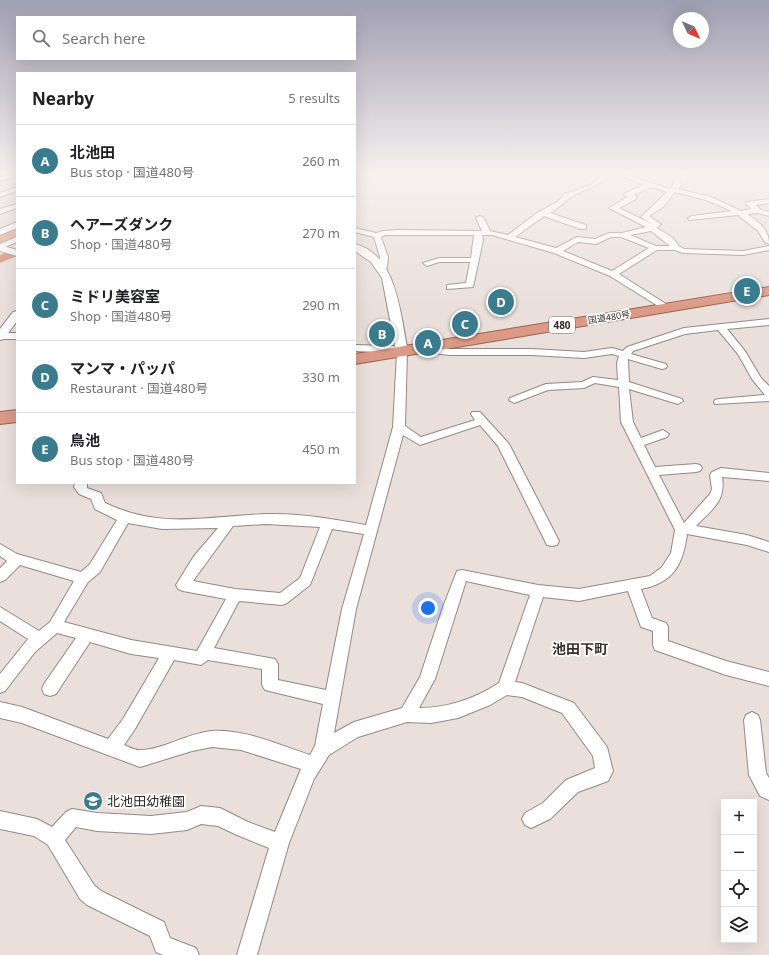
<!DOCTYPE html>
<html lang="en">
<head>
<meta charset="utf-8">
<style>
  :root { --surface:#fff; --page:#f6f6f6; --text:#202124; --muted:#757577; --line:#e0e0e0; --accent:#3a7b8d }
  body { margin:0; font-family:"Noto Sans","Noto Sans JP",sans-serif; background:var(--page); color:var(--text) }
  .controls { position:absolute; right:12px; bottom:12px; display:grid; overflow:hidden; border-radius:0px; box-shadow:0 4px 16px #0002 }
  .controls button { width:36px; height:36px; display:grid; place-items:center; padding:0; border:0; border-bottom:1px solid var(--line); background:var(--surface); color:var(--text); font:20px sans-serif }
  .compass { position:absolute; left:673px; top:12px; width:36px; height:36px; border-radius:50%; background:var(--surface); box-shadow:0 4px 16px #0002; rotate:134deg }
  .you { position:absolute; left:428px; top:608px; width:14px; height:14px; margin:-10px; border:3px solid #fff; border-radius:50%; background:#1a73e8; box-shadow:0 0 0 6px #1a73e833 }
  .badge { display:grid; place-items:center; width:26px; height:26px; border-radius:50%; background:var(--accent); color:#fff; font-size:13px; font-weight:700 }
  .pin { position:absolute; translate:-50% -50%; border:2px solid #fff; box-shadow:0 1px 4px #0006 }
  .list { margin:0; padding:0; list-style:none }
  h2 { display:flex; justify-content:space-between; align-items:center; height:52px; margin:0; padding:0 16px; font-size:17px }
  h2 small { font-size:13px; font-weight:400; color:var(--muted) }
  .list li { display:grid; grid-template-columns:26px 1fr auto; gap:12px; align-items:center; box-sizing:border-box; height:72px; padding:0 16px; border-top:1px solid var(--line) }
  .list b { display:block; font-size:15px; white-space:nowrap }
  .list p { margin:0; font-size:13px; white-space:nowrap; color:var(--muted) }
  .list em { font-size:13px; font-style:normal; color:var(--muted) }
  .icon { flex:none; width:22px; height:22px; fill:none; stroke:currentColor; stroke-width:2; stroke-linecap:round; stroke-linejoin:round }
  .map { position:relative; flex:none; width:769px; height:955px; overflow:hidden }
  .search { position:absolute; background:var(--surface); box-shadow:0 4px 16px #0002; left:16px; top:16px; width:340px; height:44px; display:flex; align-items:center; gap:10px; box-sizing:border-box; padding:0 14px; border-radius:0px; color:var(--muted); font-size:15px }
  .panel { position:absolute; background:var(--surface); box-shadow:0 4px 16px #0002; left:16px; top:72px; width:340px; height:412px; border-radius:0px }
  .map>svg:first-child { display:block }
</style>
</head>
<body>
<div class="map">
<svg width="769" height="955" viewBox="0 0 769 955">
  <rect width="100%" height="100%" fill="#eadfdb"/>
  <path fill="#e69c84" d="M17,227V244H0V234Z"/>
  <g fill="none" stroke-linecap="round" stroke-linejoin="round">
    <path fill="#d47e62" fill-rule="evenodd" d="M17,248V256L0,263V255Z"/>
    <g stroke="#948986" stroke-width="2">
      <g id="minor">
        <path d="M10,174H17V176L0,181V177Z"/>
        <path d="M355,174H362L355,178Z"/>
        <path d="M604,174H611C598,188 584,188 570,198C563,203 558,208 550,213L586,225V229H580L544,216L515,237L556,248L577,237L595,239L609,233H622L646,227L609,208L627,197L624,195L625,193L644,185L616,174H625L670,189L673,185L674,174H680L681,185L678,189L711,197L741,211L751,209L746,204L747,202L769,199V203L756,205L760,209L769,212V216L757,213L747,214C759,222 769,229 769,244L765,242L758,231L738,215L689,220L688,218L692,216L732,211L706,200L675,192L663,207L649,216L661,224L657,228L673,238L679,246L684,249L743,251L769,246V250L743,255L683,253L675,250H657L619,274L669,306L671,308L666,311L610,276L554,253L492,235H482L483,240L473,287L447,289V285L466,283L470,262H439L427,266L423,263L439,258H471L474,235H385L381,237L388,257L387,268L383,271L379,268L380,257L374,237L355,232V228L376,233L383,231L397,230L482,231L476,218L480,216L484,218L490,231L508,235L537,213L557,202L565,194L590,185ZM651,187L667,192L641,217L652,224L619,208L636,199L637,197L634,195ZM651,231L670,246H656L630,235ZM611,237H621L649,248L612,271L563,251L578,242L596,244Z"/>
        <path d="M17,187V191L0,197V193Z"/>
        <path d="M17,204V208L0,214V209Z"/>
        <path d="M17,237V242L0,249V244Z"/>
        <path d="M769,319V325L727,329L745,351L761,378L769,386V401L715,404L714,402L715,400L719,399L765,395L752,379L738,354L718,330L685,334L633,351L631,354L666,364L667,366L666,368L662,369L628,359L629,382L682,399L683,401L678,404L629,389L633,422L641,438L663,430L669,434L667,437L644,445L655,467L696,464L700,465L702,468L700,471L696,472L659,475L684,523L710,494L712,489L710,475L712,472L721,468L769,473V481L722,477C726,502 712,509 696,526L747,535L769,542V552L747,545L687,534C683,565 673,583 641,589L652,618L666,623L668,627V641L726,661L769,672V686L726,675L655,650L653,645V631L641,627L628,591L579,601L543,597L515,682L522,683L574,703L607,747L613,771L608,781L578,792L550,819L531,828L525,825L522,819L525,813L543,803L566,780L595,768L593,756L562,713L522,697L507,695L490,705L458,718L431,723L407,722L358,737L329,755L314,779L289,843L257,955H237L269,848L237,835L218,826L201,824L187,830L151,834L97,831L76,827L65,840L94,885L101,891L164,922L170,938L196,948L199,955H163L156,952L150,936L87,905L80,899L48,845L34,836L0,829V811L37,819L52,827L66,812L72,809L97,813L151,816L187,812L201,806L220,808L248,822L275,832L301,769L241,750L212,747L192,751L140,767L22,723L0,718V702L22,707L108,739L123,719L159,658L131,654L90,642L56,694L50,696L44,694L42,689L44,684L76,638L57,633L35,652L5,691L0,693V674L28,639L0,621V607L39,631L50,622L74,581L20,565L5,580L0,582V568L7,561L0,556V544L17,554L81,572L90,564L117,520L95,509L91,499L79,494L74,487L75,483H87V488L101,493L105,503C162,530 207,516 267,514C300,513 333,519 366,525L393,427L397,353L355,351V345L392,346L405,349L407,351L405,426L421,437L475,420L471,414L472,412H480L509,444L559,541L557,545L552,546L547,545L498,446L480,425L420,445L403,435L356,609L334,733L354,722L402,708L420,677L443,607L457,571L462,570L538,585L579,589L650,576L662,567L671,553L675,530L621,422L619,387L595,383L584,388L548,390L514,403L509,400L510,398L546,384L582,382L593,377L618,380L617,363L619,356L612,354L584,358L532,355H450L431,353L422,347L424,345L450,349H532L584,352L612,348L623,351L627,347L684,328ZM128,523L162,529L218,528L194,556L176,585L178,589L183,591L226,599L197,651L131,640L64,622L88,582L100,572ZM266,524L320,527L300,578L280,593L235,589L193,581L233,526ZM332,529L364,534L342,609L326,690L278,680V664L275,659L214,648L239,601L282,605L287,603L310,585ZM466,581L530,595L499,683C474,699 448,708 419,708L435,679ZM174,660L201,665L208,660L262,669V685L265,690L323,704L315,746L310,755C279,745 245,729 212,731C188,733 162,750 141,750C136,751 129,747 124,745L135,729Z"/>
        <rect x="0" y="333" width="17" height="6"/>
        <path d="M752,712L758,715L760,720L766,773L769,778V800L760,796L749,775L744,720L746,715Z"/>
      </g>
    </g>
    <g stroke="#948986" stroke-width="2">
      <g id="tertiary">
        <path d="M17,222V228L0,235V229Z"/>
        <path d="M355,244C398,255 400,316 408,351L406,353H398L396,351L382,278L371,262L355,251Z"/>
        <path d="M0,245L17,250V256L0,251Z"/>
        <path d="M17,311V321L4,339L0,340V329L13,312Z"/>
      </g>
    </g>
    <g stroke="#996352" stroke-width="2">
      <g id="trunk">
        <path d="M769,287V295L355,364V354Z"/>
        <path d="M17,410V422L0,424V412Z"/>
      </g>
    </g>
    <use href="#minor" fill="#fff" fill-rule="evenodd"/>
    <use href="#tertiary" fill="#fff" fill-rule="evenodd"/>
    <use href="#trunk" fill="#db9a86" fill-rule="evenodd"/>
  </g>
  <linearGradient id="sky" x2="0" y2="1"><stop stop-color="#a09eb2"/><stop offset="0.56" stop-color="#f6f1ef"/><stop offset="1" stop-color="#f6f1ef" stop-opacity="0"/></linearGradient>
  <rect width="769" height="308" fill="url(#sky)"/>
  <defs>
    <g id="school-disc" transform="scale(1)"><circle r="9.5" fill="#3a7b8d" stroke="#fff"/><path d="M0-5L7-2L0 1L-7-2ZM-4 1L0 2.5L4 1V4Q0 6-4 4Z" fill="#fff"/></g>
  </defs>
  <g fill-rule="evenodd">
    <use href="#school-disc" x="93" y="801"/>
  </g>
  <g text-anchor="middle" dominant-baseline="central" stroke-width="3.5" stroke-linejoin="round" paint-order="stroke">
    <g font-size="9" fill="#2f2b2a" stroke="#fff">
      <text transform="translate(609 317) rotate(-9)">国道480号</text>
    </g>
    <rect fill="#fff" stroke="#6d6b6a" stroke-width="1" x="549" y="317" width="26" height="16" rx="3"/>
    <g font-size="10" font-weight="bold" fill="#2f2b2a">
      <text x="562" y="325">480</text>
    </g>
    <g font-size="13" fill="#2f2b2a" stroke="#fff" text-anchor="start">
      <text x="107" y="801">北池田幼稚園</text>
    </g>
    <g font-size="14" font-weight="bold" fill="#38302d" stroke="#fff">
      <text x="580" y="648">池田下町</text>
    </g>
  </g>
</svg>
<div class="controls">
<button>+</button>
<button>−</button>
<button><svg class="icon" aria-label="locate" viewBox="0 0 24 24"><circle cx="12" cy="12" r="6"/><path d="M12 2v4M12 18v4M2 12h4M18 12h4"/></svg></button>
<button><svg class="icon" aria-label="layers" viewBox="0 0 24 24"><path d="M12 4l9 5-9 5-9-5zM3 14l9 5 9-5"/></svg></button>
</div>
<svg class="compass" viewBox="-18 -18 36 36"><path d="M0-13l5 13h-10z" fill="#e53935"/><path d="M0 13l5-13h-10z" fill="#757577"/></svg>
<div class="you"></div>
<div class="pin badge" style="left:428px;top:343px">A</div>
<div class="pin badge" style="left:382px;top:334px">B</div>
<div class="pin badge" style="left:465px;top:324px">C</div>
<div class="pin badge" style="left:501px;top:302px">D</div>
<div class="pin badge" style="left:747px;top:291px">E</div>
<div class="search"><svg class="icon" aria-label="search" viewBox="0 0 24 24"><circle cx="10" cy="10" r="6"/><path d="M15 15l6 6"/></svg>Search here</div>
<section class="panel">
<h2>Nearby<small>5 results</small></h2>
<ul class="list">
<li><span class="badge">A</span><div><b>北池田</b><p>Bus stop · 国道480号</p></div><em>260 m</em></li>
<li><span class="badge">B</span><div><b>ヘアーズダンク</b><p>Shop · 国道480号</p></div><em>270 m</em></li>
<li><span class="badge">C</span><div><b>ミドリ美容室</b><p>Shop · 国道480号</p></div><em>290 m</em></li>
<li><span class="badge">D</span><div><b>マンマ・パッパ</b><p>Restaurant · 国道480号</p></div><em>330 m</em></li>
<li><span class="badge">E</span><div><b>鳥池</b><p>Bus stop · 国道480号</p></div><em>450 m</em></li>
</ul>
</section>
</div>
</body>
</html>
